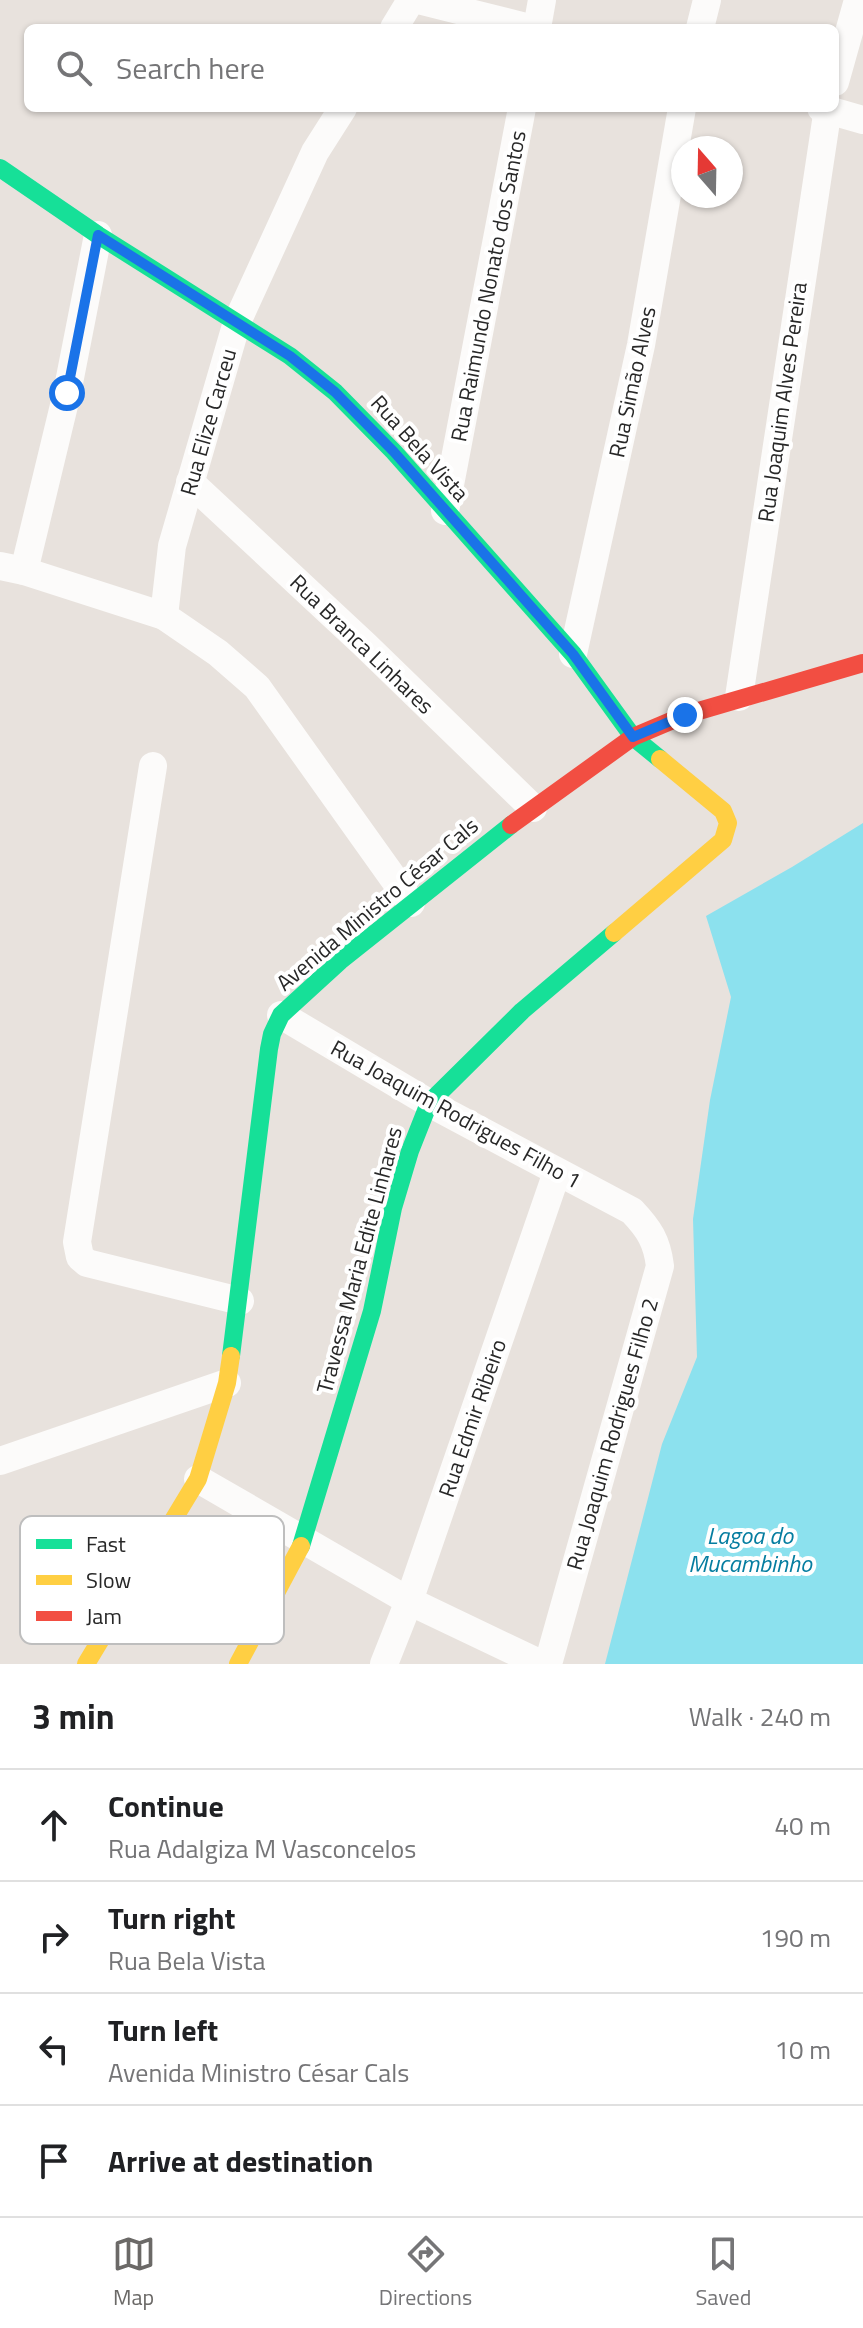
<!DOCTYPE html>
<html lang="en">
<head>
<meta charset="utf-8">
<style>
  :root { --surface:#fff; --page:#f2f2f2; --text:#202124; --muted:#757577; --line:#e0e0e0; --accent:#6b6967 }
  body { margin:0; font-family:"Titillium Web",sans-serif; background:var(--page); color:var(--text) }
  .compass { position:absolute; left:671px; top:136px; width:72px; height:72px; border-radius:50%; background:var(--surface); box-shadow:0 2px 6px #0004; rotate:340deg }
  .stop { position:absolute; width:24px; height:24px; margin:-18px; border:6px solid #1a73e8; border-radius:50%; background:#fff }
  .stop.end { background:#1a73e8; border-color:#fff; box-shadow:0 2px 8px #0008 }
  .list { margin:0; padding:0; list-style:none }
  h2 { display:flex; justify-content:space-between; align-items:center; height:104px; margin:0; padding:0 32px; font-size:34px }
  h2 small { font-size:26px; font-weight:400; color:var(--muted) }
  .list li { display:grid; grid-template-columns:52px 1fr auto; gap:24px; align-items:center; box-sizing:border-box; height:112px; padding:0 32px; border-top:2px solid var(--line) }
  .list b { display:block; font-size:30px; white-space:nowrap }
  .list p { margin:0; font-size:26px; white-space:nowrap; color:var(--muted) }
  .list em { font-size:26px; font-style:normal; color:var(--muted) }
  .icon { flex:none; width:44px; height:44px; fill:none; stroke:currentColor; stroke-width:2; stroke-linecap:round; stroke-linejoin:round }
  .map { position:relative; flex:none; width:863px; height:1664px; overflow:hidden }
  .search { position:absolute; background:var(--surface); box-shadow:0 2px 6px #0004; left:24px; right:24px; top:24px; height:88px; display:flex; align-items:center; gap:20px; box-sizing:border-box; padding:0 28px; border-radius:12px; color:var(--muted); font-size:30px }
  .sheet { height:552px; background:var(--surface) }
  nav { display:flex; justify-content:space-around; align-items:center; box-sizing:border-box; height:112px; border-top:2px solid var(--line); background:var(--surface); font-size:22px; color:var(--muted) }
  nav a { display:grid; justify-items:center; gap:4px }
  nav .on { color:var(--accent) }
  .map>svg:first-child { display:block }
</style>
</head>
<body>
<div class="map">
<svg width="863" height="1664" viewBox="0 0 863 1664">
  <rect width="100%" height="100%" fill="#e8e2dd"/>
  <path fill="#8ce1ee" d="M863,823V1664H605L662,1444L697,1357L693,1219L710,1100L731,997L706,916L792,867Z"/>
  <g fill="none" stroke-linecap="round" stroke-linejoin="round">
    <g stroke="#fcfbfa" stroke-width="28">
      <path d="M418,0L530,28"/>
      <path d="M394,28L411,0"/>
      <path d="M537,28L542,0"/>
      <path d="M700,28L707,0"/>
      <path d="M835,82L858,0"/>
      <path d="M821,108L863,120"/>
      <path d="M190,482L365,645L533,808"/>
      <path d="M445,511L522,108"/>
      <path d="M0,566L24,571L164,616L218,653L257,687L411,903"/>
      <path d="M24,571L67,393L98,235"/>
      <path d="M164,616L172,546L237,322L315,152L343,108"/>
      <path d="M573,654L641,345L682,108"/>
      <path d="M739,697L828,108"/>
      <path d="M153,766L77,1242L80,1257L87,1263L240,1301"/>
      <path d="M281,1015L429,1103L632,1211C649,1229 657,1241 660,1266L548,1664"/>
      <path d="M0,1461L227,1383"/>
      <path d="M198,1479L409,1601L541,1664"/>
      <path d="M384,1664L409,1601L557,1172"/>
    </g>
    <g stroke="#16e098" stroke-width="18">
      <path d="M0,168L98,235L290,356L335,392L394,452L573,654L633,737L660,759"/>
      <path d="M231,1356L269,1049L272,1034L281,1015L340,961L511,825"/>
      <path d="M301,1546L372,1311L393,1208L410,1151L429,1103L522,1011L614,933"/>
    </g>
    <g stroke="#ffcf43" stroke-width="18">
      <path d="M614,933L723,840L728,823L723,811L660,759"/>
      <path d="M86,1664L198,1479L227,1383L231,1356"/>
      <path d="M238,1664L301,1546"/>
    </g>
    <path stroke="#f24e42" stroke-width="18" d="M511,825L633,737L685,715L863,663"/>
  </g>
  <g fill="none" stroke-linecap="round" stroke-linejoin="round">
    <path stroke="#1a73e8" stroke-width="10" d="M67,393L98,235L290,356L335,392L394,452L573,654L633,737L685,715"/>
  </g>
  <g text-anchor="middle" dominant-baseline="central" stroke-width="8" stroke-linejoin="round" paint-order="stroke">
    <g font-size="22" fill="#282828" stroke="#fff">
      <text transform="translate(488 286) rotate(-79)">Rua Raimundo Nonato dos Santos</text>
      <text transform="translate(632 382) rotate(-78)">Rua Simão Alves</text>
      <text transform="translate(782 402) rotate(-82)">Rua Joaquim Alves Pereira</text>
      <text transform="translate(208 422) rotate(-74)">Rua Elize Carceu</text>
      <text transform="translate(420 448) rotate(48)">Rua Bela Vista</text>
      <text transform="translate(362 644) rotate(44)">Rua Branca Linhares</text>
      <text transform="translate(377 904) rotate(-40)">Avenida Ministro César Cals</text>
      <text transform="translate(456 1114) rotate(29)">Rua Joaquim Rodrigues Filho 1</text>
      <text transform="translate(359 1260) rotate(-75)">Travessa Maria Edite Linhares</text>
      <text transform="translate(472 1418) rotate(-71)">Rua Edmir Ribeiro</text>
      <text transform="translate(612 1434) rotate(-74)">Rua Joaquim Rodrigues Filho 2</text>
    </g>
    <g font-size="24" font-style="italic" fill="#057da0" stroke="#fff">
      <text x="750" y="1535">Lagoa do<tspan x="750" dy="28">Mucambinho</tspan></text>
    </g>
  </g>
  <rect x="20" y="1516" width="264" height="128" rx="12" fill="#fff" stroke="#bebebe" stroke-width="2"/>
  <rect x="36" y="1539" width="36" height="10" fill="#16e098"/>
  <rect x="36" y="1575" width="36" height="10" fill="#ffcf43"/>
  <rect x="36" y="1611" width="36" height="10" fill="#f24e42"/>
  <g font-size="22" fill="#282828">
    <text x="86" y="1552">Fast</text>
    <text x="86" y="1588">Slow</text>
    <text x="86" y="1624">Jam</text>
  </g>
</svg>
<svg class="compass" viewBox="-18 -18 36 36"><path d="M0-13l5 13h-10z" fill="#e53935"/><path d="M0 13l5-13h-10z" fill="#757577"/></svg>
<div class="stop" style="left:67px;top:393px"></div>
<div class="stop end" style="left:685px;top:715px"></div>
<div class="search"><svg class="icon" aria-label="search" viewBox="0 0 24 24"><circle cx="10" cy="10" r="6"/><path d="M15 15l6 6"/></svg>Search here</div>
</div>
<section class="sheet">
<h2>3 min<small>Walk · 240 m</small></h2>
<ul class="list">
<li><svg class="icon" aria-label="ahead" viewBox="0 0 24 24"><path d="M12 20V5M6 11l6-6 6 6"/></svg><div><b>Continue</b><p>Rua Adalgiza M Vasconcelos</p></div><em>40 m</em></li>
<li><svg class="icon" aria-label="right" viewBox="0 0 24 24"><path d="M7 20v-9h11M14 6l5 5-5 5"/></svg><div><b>Turn right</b><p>Rua Bela Vista</p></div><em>190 m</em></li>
<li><svg class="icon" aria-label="left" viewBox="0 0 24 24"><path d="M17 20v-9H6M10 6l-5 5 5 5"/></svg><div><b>Turn left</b><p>Avenida Ministro César Cals</p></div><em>10 m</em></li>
<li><svg class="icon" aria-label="arrive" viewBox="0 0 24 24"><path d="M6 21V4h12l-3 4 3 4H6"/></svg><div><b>Arrive at destination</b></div></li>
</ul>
</section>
<nav>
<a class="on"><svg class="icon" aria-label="map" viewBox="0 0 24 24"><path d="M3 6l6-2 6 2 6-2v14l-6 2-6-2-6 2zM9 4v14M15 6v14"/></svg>Map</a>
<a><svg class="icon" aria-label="directions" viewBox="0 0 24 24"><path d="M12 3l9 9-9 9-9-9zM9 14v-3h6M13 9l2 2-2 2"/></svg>Directions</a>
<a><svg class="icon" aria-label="saved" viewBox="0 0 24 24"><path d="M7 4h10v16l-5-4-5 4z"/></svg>Saved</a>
</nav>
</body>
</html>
